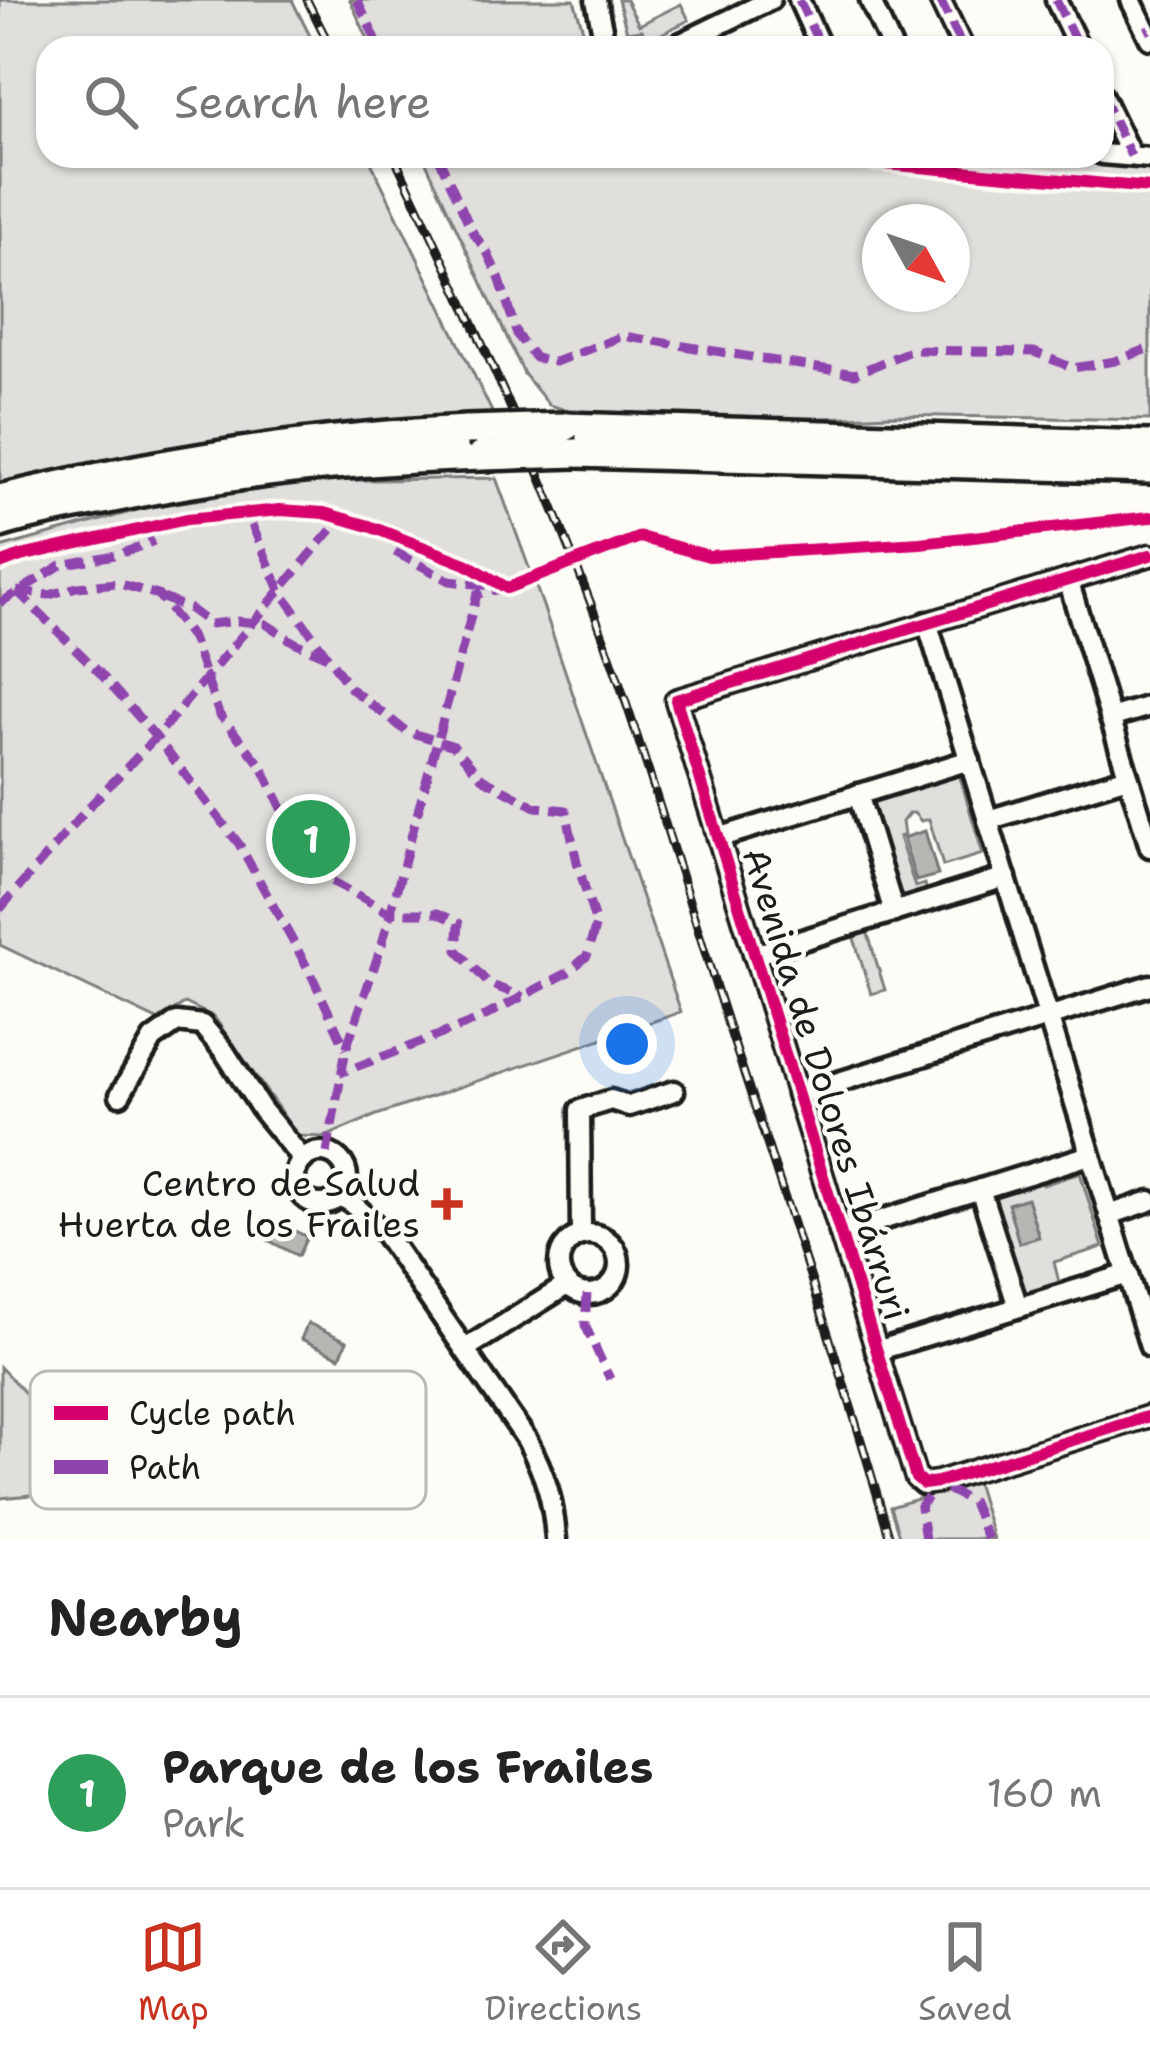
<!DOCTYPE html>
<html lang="en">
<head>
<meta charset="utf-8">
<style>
  :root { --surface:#fff; --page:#f6f6f6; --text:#222; --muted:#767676; --line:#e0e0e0; --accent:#c8321e }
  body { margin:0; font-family:"Shantell Sans",sans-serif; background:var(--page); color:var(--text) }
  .compass { position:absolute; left:862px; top:204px; width:108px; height:108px; border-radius:50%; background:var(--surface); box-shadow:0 3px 9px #0004; rotate:130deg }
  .you { position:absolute; left:627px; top:1044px; width:42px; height:42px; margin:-30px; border:9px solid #fff; border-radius:50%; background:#1a73e8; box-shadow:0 0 0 18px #1a73e833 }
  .badge { display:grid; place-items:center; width:78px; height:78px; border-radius:50%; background:var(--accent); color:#fff; font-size:39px; font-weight:700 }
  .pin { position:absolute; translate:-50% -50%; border:6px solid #fff; box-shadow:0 3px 12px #0006 }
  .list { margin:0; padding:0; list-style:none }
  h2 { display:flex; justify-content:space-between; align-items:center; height:156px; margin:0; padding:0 48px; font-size:51px }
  h2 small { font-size:39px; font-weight:400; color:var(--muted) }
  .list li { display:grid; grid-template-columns:78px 1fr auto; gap:36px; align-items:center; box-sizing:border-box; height:192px; padding:0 48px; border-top:3px solid var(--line) }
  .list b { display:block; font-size:45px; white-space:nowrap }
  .list p { margin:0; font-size:39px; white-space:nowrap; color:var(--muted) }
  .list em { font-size:39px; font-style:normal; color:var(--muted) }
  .icon { flex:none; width:66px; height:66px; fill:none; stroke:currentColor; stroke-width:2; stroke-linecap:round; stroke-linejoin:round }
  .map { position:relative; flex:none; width:1150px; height:1539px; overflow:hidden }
  .search { position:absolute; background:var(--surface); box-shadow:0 3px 9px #0004; left:36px; right:36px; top:36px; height:132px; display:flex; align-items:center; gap:30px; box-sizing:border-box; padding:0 42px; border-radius:36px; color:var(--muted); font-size:45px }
  .sheet { height:348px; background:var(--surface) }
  nav { display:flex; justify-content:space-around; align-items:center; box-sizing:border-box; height:168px; border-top:3px solid var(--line); background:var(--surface); font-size:33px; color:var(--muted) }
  nav a { display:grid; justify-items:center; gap:6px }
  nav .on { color:var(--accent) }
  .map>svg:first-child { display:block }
</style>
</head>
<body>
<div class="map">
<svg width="1150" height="1539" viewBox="0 0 1150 1539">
  <rect width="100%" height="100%" fill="#fdfcf7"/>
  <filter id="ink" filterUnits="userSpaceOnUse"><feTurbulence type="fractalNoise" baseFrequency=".00833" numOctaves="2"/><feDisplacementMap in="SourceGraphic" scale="24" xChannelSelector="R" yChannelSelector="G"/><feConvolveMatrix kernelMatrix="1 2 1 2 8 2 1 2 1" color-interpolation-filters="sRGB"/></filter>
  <g filter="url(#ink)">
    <g fill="#e0dfdb" stroke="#7e7e7c" stroke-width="3" fill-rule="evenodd">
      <path d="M0,0H292L316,48H48V156H368L495,418L400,421L151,451L0,488Z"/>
      <path d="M350,0H574L587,43L577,48H372Z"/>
      <path d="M618,0H626L639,25L681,4L689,20L647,41L642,30L627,32Z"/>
      <path d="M423,156H977L1150,167V420L891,415L623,427L549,405L524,374ZM880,222H952V294H880Z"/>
      <path d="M496,478L542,603L681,1012L374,1116L325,1137L298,1136L214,1017L185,1003L157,1020L0,945V548L145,508L313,481Z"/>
      <path d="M959,774L983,854L943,866L929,819L921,821L914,813H909L902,822L904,835L899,837L915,887L925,884L927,892L901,900L870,801Z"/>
      <path d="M867,931L885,990L871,994L853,935Z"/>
      <path d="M1080,1173L1103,1247L1054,1262L1059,1282L1022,1294L992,1195L1041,1180L1043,1185Z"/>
      <path d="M0,1367L79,1449L121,1486L0,1498Z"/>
      <path d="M976,1482L993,1539H900L890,1507Z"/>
    </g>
    <g fill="#b7b6b2" stroke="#797876" stroke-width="3">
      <path d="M925,831L938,875L916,881L903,838Z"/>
      <path d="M1027,1198L1039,1237L1019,1243L1008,1204Z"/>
      <path d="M277,1222L307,1237L298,1256L268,1240Z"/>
      <path d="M308,1323L347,1341L340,1357L301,1339Z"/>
    </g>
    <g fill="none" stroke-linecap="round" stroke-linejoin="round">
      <g stroke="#1c1c1c" stroke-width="27">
        <g id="minor">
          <path d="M596,0L606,48"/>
          <path d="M799,0L821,48"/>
          <path d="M870,0L892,48"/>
          <path d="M940,0L963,48"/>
          <path d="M1056,0L1079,48"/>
          <path d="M1131,0L1150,39"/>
          <path d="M671,48L770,0"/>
          <path d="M1102,96L1131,156"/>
          <path d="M1102,154L1150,158"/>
          <path d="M1150,555L676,700L916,1478L923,1484L938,1482L1150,1416"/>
          <path d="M1068,580L1150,847"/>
          <path d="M927,622L1150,1347"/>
          <path d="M1110,718L1150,706"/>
          <path d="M858,794L894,912"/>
          <path d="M988,820L1128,777"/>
          <path d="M718,838L970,760"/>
          <path d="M754,955L1006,877"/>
          <path d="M120,1095L153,1039L177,1022L202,1025L224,1051L262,1110L303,1160"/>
          <path d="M797,1095L1150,985"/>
          <circle cx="321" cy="1178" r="26"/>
          <path d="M980,1189L1018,1307"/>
          <path d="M340,1196L352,1203L385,1234L527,1440C546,1476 553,1499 556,1539"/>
          <path d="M1109,1215L1150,1201"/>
          <path d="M840,1233L1090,1155"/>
          <circle cx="589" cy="1264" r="30"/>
          <path d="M581,1235L580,1110L611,1100L629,1106L674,1091"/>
          <path d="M465,1349L567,1285"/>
          <path d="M876,1351L1128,1274"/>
        </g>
      </g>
      <g stroke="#1c1c1c" stroke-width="36">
        <g id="highway">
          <path d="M565,427L1150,445"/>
          <path d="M577,453L1150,469"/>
          <path d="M0,499C155,462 308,437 467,430"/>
          <path d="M0,523C35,512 72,506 108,499C231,472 355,460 481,456"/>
        </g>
      </g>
      <use href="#minor" stroke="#fdfcf7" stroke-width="18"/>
      <use href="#highway" stroke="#fdfcf7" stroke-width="27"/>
      <g stroke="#1c1c1c" stroke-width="9">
        <g id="rail">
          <path d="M307,0L331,48"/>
          <path d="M394,156C470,314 544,474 604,639C650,767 687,898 729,1028C785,1198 841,1367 890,1539"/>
        </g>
      </g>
      <use href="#rail" stroke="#fdfcf7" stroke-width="4.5" stroke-dasharray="14" stroke-linecap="butt"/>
      <g stroke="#1c1c1c" stroke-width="36" stroke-linecap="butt">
        <g id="highway-bridge">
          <path d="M467,430L565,427"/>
          <path d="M481,456L577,453"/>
        </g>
      </g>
      <use href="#highway-bridge" stroke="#fdfcf7" stroke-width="27"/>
      <g stroke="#8e44ad" stroke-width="9" stroke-dasharray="18 9" stroke-linecap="butt">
        <path d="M357,0L380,48"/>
        <path d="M799,0L821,48"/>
        <path d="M940,0L963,48"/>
        <path d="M1056,0L1079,48"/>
        <path d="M1146,31L1150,29"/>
        <path d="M695,37L700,48"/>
        <path d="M1102,96L1131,156"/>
        <path d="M438,156L472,231L487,252L500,280L517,335L535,358L555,362L623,336L855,374L912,350L1034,352L1073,368L1115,361L1150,348"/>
        <path d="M252,525L280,590L350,688L406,731L454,746L482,778L536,807L566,810L577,862L596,924L587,956L567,973L476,1021L340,1073"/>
        <path d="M395,552L450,581L490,586"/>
        <path d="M17,591L49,595L77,587L117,583L158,595L192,638L219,714L261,765L312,870L390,913H438L459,923L457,950L489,984L523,997"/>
        <path d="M17,591L100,673L156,737L239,844L311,974L346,1049"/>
        <path d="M163,598L190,609L210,624L237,621L266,624L294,642L327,657"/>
        <path d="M0,603L61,565L120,554L154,541"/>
        <path d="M0,909L87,809L156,737L332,529"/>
        <path d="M327,1153L346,1049L382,944L477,594L507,588"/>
        <path d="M587,1294L585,1325L610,1379"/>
        <path d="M947,1489L972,1502L987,1539"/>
        <path d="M925,1539L920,1507L933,1491"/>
      </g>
      <g stroke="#fdfcf7" stroke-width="20">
        <g id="cycleway">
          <path d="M799,156L1150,188"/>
          <path d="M1150,555L676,700L916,1478L923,1484L938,1482L1150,1416"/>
          <path d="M0,564L21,556L187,519L280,510L324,513L369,526L466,564L507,588L640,537L709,556L920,543L1150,517"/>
        </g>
      </g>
      <use href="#cycleway" stroke="#d6006c" stroke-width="12"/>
    </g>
  </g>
  <path fill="#c8321e" stroke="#fdfcf7" stroke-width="4.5" d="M441 1186h12v12h12v12h-12v12h-12v-12h-12v-12h12z"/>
  <g text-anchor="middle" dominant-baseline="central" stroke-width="9" stroke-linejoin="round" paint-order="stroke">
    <g font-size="36" fill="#1c1c1c" stroke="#fdfcf7">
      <text transform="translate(826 1084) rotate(73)">Avenida de Dolores Ibárruri</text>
    </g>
    <g font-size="36" fill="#1c1c1c" stroke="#fdfcf7" text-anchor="end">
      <text x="420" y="1183">Centro de Salud<tspan x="420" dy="41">Huerta de los Frailes</tspan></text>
    </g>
  </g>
  <rect x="30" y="1371" width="396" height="138" rx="18" fill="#fdfcf7" stroke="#bab9b5" stroke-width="3"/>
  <rect x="54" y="1406" width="54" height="14" fill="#d6006c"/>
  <rect x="54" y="1460" width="54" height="14" fill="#8e44ad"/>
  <g font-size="33" fill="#1c1c1c">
    <text x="129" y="1425">Cycle path</text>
    <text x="129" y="1479">Path</text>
  </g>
</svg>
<svg class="compass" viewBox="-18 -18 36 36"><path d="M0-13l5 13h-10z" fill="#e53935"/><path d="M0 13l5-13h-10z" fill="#767676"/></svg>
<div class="you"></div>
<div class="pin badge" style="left:311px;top:839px;background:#2e9e5b">1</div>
<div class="search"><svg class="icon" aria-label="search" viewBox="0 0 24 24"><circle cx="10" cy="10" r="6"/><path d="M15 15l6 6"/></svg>Search here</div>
</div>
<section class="sheet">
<h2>Nearby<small></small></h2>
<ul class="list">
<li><span class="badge" style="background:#2e9e5b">1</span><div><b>Parque de los Frailes</b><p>Park</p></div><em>160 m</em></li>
</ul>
</section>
<nav>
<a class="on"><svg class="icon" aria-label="map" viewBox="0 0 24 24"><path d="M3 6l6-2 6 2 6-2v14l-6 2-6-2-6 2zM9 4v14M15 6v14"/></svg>Map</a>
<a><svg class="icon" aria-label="directions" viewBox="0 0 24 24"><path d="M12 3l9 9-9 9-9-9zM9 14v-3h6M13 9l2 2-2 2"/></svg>Directions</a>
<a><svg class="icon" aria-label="saved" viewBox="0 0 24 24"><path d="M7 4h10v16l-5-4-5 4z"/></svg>Saved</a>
</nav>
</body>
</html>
